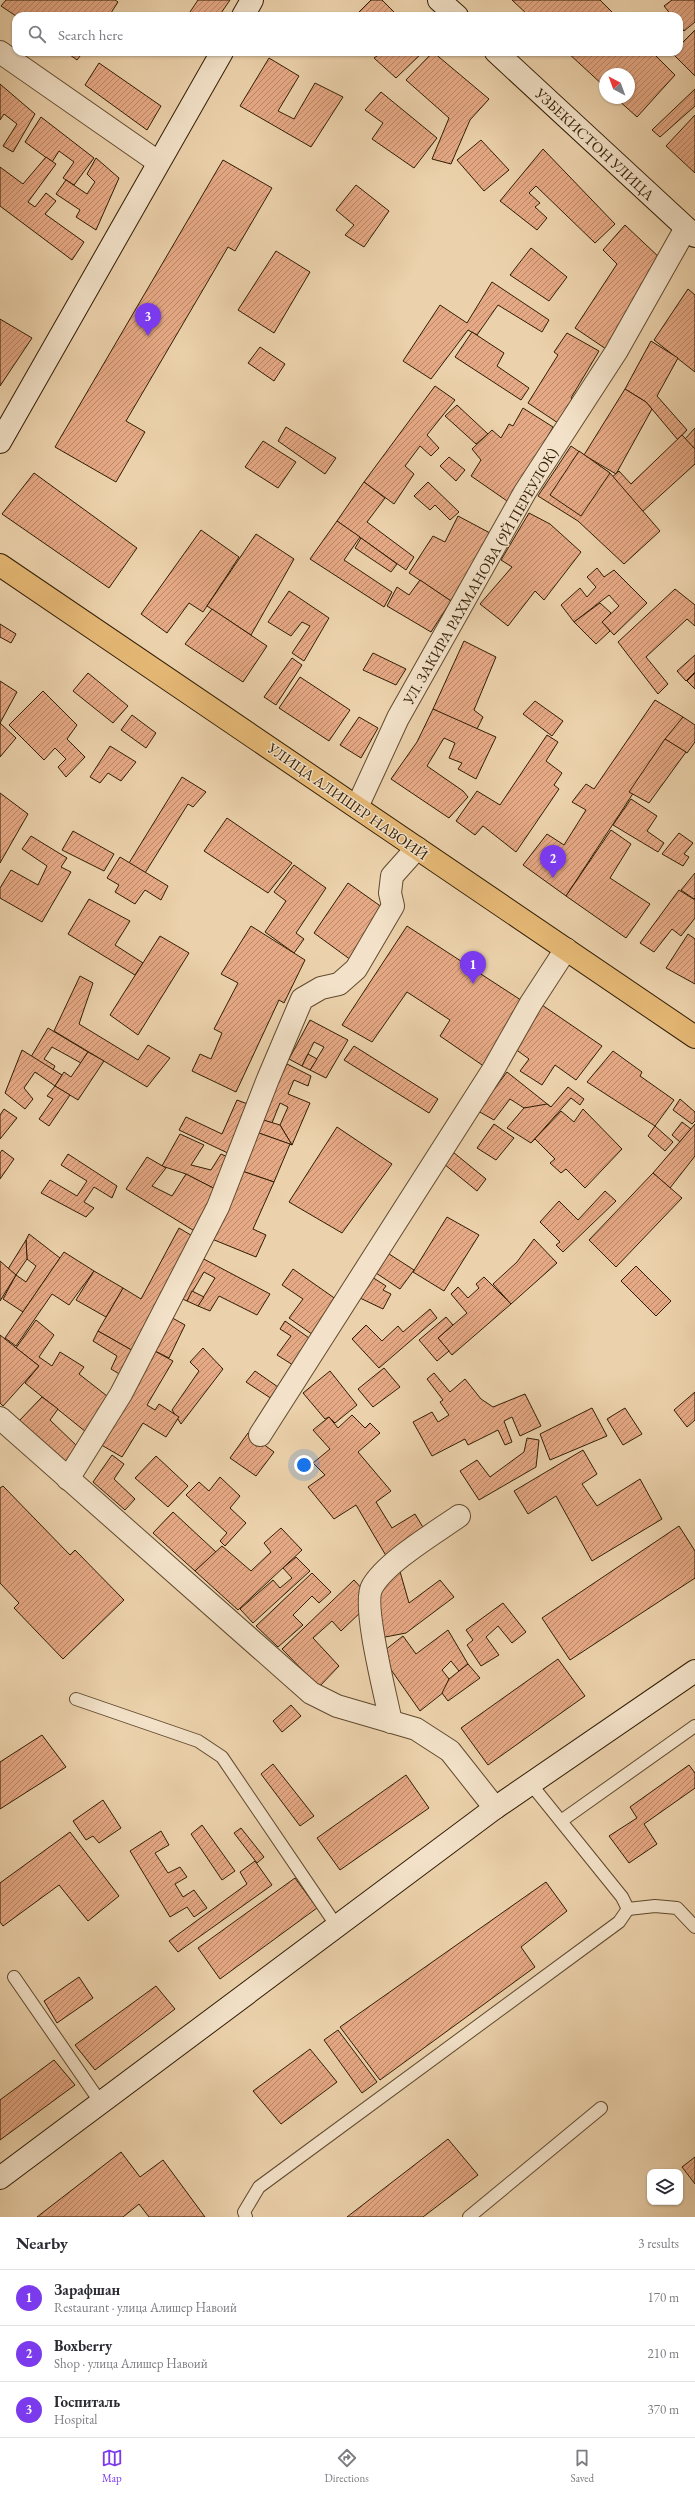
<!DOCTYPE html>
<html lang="en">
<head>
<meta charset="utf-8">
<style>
  :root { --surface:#fff; --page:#f7f7f7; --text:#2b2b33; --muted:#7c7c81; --line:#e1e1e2; --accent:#7c3aed }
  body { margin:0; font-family:"EB Garamond",serif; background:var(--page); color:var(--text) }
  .controls { position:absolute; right:12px; bottom:12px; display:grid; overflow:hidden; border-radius:8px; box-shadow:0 1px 3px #0004 }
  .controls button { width:36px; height:36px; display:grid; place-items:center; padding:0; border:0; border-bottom:1px solid var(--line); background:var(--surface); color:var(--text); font:20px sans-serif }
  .compass { position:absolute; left:599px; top:68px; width:36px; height:36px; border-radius:50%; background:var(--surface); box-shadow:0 1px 3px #0004; rotate:319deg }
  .you { position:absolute; left:304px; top:1465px; width:14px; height:14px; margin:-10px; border:3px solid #fff; border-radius:50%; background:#1a73e8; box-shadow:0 0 0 6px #1a73e833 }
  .badge { display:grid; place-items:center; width:26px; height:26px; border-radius:50%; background:var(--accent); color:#fff; font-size:13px; font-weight:700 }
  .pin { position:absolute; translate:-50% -33px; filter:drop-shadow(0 1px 2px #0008) }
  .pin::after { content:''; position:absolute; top:21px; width:14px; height:12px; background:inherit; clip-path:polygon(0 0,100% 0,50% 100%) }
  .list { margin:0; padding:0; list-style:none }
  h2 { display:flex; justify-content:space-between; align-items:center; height:52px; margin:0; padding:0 16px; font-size:17px }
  h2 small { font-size:13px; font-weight:400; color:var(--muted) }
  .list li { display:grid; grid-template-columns:26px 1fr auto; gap:12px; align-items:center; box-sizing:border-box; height:56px; padding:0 16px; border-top:1px solid var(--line) }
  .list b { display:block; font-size:15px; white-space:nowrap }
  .list p { margin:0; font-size:13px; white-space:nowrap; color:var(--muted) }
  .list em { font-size:13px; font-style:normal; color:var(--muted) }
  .icon { flex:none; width:22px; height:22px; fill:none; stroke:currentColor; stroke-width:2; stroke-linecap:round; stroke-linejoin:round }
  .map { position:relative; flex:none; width:695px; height:2217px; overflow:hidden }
  .search { position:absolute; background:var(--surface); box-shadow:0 1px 3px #0004; left:12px; right:12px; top:12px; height:44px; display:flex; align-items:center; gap:10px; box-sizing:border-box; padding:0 14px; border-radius:12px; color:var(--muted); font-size:15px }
  .sheet { height:220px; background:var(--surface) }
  nav { display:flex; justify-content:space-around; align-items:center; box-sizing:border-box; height:56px; border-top:1px solid var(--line); background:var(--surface); font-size:11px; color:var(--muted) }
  nav a { display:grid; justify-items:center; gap:2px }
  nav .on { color:var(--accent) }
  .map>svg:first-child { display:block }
</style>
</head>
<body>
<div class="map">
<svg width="695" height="2217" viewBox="0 0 695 2217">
  <defs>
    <pattern id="building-hatch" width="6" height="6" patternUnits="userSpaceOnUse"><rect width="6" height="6" fill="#e6a985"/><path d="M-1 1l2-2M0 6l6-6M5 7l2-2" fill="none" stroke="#bb896b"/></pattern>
  </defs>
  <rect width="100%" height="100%" fill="#ecd2ac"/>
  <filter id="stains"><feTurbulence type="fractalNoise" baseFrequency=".005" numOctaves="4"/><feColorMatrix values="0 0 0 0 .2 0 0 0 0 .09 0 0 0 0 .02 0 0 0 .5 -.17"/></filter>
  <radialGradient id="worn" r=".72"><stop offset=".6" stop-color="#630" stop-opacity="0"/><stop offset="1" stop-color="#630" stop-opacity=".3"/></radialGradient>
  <g fill="url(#building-hatch)" stroke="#311d04">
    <path d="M6,0H115L118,2L109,16H16L1,6Z"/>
    <path d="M198,0H230L219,16H190L188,15Z"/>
    <path d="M371,0H382L398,16H355Z"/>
    <path d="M512,0H600L616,16H529Z"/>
    <path d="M672,0H695V22L684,31L679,24V16H672L664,6Z"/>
    <path d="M695,30V76L672,53L679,52V46Z"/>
    <path d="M66,52H83L77,60Z"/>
    <path d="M383,52H423L396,78L374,58Z"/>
    <path d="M433,52L489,99L470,120L451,164L432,159L449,118L406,80Z"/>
    <path d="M567,52H652L675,75L637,117L616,98H629V74H605V87Z"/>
    <path d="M269,58L299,76L278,111L294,119L315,83L343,97L311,147L240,106Z"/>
    <path d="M99,63L161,106L147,130L85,85Z"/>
    <path d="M0,84L35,114L13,152L3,146L17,124L4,114L0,120Z"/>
    <path d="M695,89V106L660,137L652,130Z"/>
    <path d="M381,92L437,138L414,168L372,139L383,123L365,110Z"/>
    <path d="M695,115V173L666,146Z"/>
    <path d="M41,117L94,158L74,185L63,178L74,162L59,151L52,162L25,142Z"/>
    <path d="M481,140L509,170L484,191L457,160Z"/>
    <path d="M543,149L615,224L595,243L536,186L529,193L540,203L535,207L547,218L537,230L500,201Z"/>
    <path d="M46,157L56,164L28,202L35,207L46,193L56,201L45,214L84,242L72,260L0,206V167L23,184Z"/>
    <path d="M96,158L119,178L96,230L76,217L80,210L56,194L66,180L87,194L95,182L87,174Z"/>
    <path d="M223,160L272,188L235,251L228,247L126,421L145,432L116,482L55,447Z"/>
    <path d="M356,185L389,211L364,247L345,235L354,225L336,210Z"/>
    <path d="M625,225L662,260L606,349L575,328L617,264L603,250Z"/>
    <path d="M531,248L567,277L549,301L510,275Z"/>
    <path d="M276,251L310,272L274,333L238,310Z"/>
    <path d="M492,282L549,320L542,332L498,305L477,335L468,330L431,379L403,361L440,305L467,323Z"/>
    <path d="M688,289L695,295V372L654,340Z"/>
    <path d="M0,319L32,338L0,386Z"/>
    <path d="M472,332L504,353L497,366L529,388L521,400L455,357Z"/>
    <path d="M567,333L599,351L571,398L576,402L561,425L528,403L558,355L554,352Z"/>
    <path d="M651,341L678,358L657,396L687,430L678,440L646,402L625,389Z"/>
    <path d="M260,347L285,364L274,381L248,363Z"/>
    <path d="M435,386L455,400L427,435L439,448L431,456L420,446L405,466L414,474L394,504L364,482Z"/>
    <path d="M625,389L646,402L652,409L616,474L584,455Z"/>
    <path d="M457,405L488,434L476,444L445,416Z"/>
    <path d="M523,408L553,427L510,503L471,476L481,460L472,449L492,430L501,438L509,424L513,426Z"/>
    <path d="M286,427L336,458L325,474L278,441Z"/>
    <path d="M695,428V449L685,439Z"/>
    <path d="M682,435L695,449V464L641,513L610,479L619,471L631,484Z"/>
    <path d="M263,441L296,462L278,488L245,467Z"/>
    <path d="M571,446L610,473L660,531L624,564L578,521L538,496Z"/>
    <path d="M579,451L610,473L581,516L550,495Z"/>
    <path d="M449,457L465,470L456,481L440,466Z"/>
    <path d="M34,473L137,548L109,588L2,514Z"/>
    <path d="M364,482L385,498L367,522L414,557L406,570L337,521Z"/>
    <path d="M428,482L459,512L450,520L435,505L430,510L414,496Z"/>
    <path d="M529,513L550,524L581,552L544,600L535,591L508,626L480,604L512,567L501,560Z"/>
    <path d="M458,516L490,533L475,567L451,601L409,573L433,536L445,542Z"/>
    <path d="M337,521L360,537L344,560L392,592L384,607L310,559Z"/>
    <path d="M201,530L239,557L203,612L189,603L167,633L141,614Z"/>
    <path d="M256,534L294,559L251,635L207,606Z"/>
    <path d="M361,538L397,564L391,572L355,548Z"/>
    <path d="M597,568L604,577L614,570L647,603L614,635L602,622L619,606L609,595L574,622L561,605L580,588L587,597L596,587L587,577Z"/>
    <path d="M420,580L451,601L431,632L387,606L397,587L409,595Z"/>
    <path d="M675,589L695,605V626L687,619L646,657L668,684L658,694L618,642Z"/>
    <path d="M289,591L329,618L304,661L292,653L310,626L302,622L291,636L268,622Z"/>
    <path d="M600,603L611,613L602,622L610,631L596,644L574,622Z"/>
    <path d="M212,609L267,646L243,682L185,644Z"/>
    <path d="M0,624L16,634L11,643L0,637Z"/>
    <path d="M464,641L496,657L474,710L483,717L476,731L433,709Z"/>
    <path d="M373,653L406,669L396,685L363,670Z"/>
    <path d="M695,655V672L686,681L677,671Z"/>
    <path d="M292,658L302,665L276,705L264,697Z"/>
    <path d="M88,673L128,706L113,723L73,691Z"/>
    <path d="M695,673V689L687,681Z"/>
    <path d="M300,677L350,710L329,741L279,708Z"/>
    <path d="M0,681L17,692L0,723Z"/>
    <path d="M43,691L77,725L67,739L85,757L66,777L58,767L66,759L55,748L44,760L9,725Z"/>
    <path d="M655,700L683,717L566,896L523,865L547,834L564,845L586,810L572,802L586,784L594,789Z"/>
    <path d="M535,701L563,721L552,736L523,714Z"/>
    <path d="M433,709L496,737L476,779L458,769L462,763L449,758L455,743L444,738L427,766L463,791L468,797L449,818L391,779L417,742Z"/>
    <path d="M132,715L156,733L146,748L121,730Z"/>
    <path d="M359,717L378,728L361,758L340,745Z"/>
    <path d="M683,717L695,725V742L687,753L665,739Z"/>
    <path d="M0,723L16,738L0,757Z"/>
    <path d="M547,735L558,742L546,761L562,773L554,785L559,789L516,852L483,826L475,835L456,821L477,791L500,805Z"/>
    <path d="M665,739L686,752L649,803L629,792Z"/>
    <path d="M110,746L136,762L121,781L108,773L100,783L90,777Z"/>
    <path d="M182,777L206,792L193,807L188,804L145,873L129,863Z"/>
    <path d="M0,793L28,814L0,863Z"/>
    <path d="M631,799L657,816L647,831L664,843L658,852L613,825Z"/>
    <path d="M227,818L292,863L268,893L204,851Z"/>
    <path d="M611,830L631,844L610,878L650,904L626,938L566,896Z"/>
    <path d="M73,831L114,854L104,871L62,850Z"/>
    <path d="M679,833L693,843L684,854L689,857L683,866L662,854Z"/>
    <path d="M31,836L67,858L61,867L71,872L42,922L0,898V888L11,870L38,885L47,866L22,849Z"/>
    <path d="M120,857L168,886L161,900L145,890L135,904L115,892L119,885L107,878Z"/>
    <path d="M294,865L326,888L296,933L304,939L294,953L265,932L286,901L274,892Z"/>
    <path d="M695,873V898L694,899L681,890Z"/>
    <path d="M348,883L386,910L351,960L314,933Z"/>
    <path d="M679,890L695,900V918L681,936L672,929L654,952L640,943Z"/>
    <path d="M89,899L130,921L115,945L143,963L135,975L68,934Z"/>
    <path d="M251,926L305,960L284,1003L279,1000L236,1092L192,1071L200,1054L211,1059L222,1033L214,1029L238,983L221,974Z"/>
    <path d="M407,926L527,1004L485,1067L440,1036L450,1020L407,992L372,1042L342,1025Z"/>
    <path d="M688,934L695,939V984L666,968Z"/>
    <path d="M160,936L189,953L138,1035L110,1015Z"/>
    <path d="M80,976L93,983L79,1024L138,1060L148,1045L170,1058L147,1087L54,1031Z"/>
    <path d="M542,1005L602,1046L576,1080L555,1065L542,1085L520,1071L529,1059L511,1046Z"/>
    <path d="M310,1020L348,1040L326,1078L310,1070L324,1047L314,1042L302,1066L289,1059Z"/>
    <path d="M48,1028L88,1052L81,1063L52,1047L44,1059L55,1066L48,1079L25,1067Z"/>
    <path d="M354,1046L438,1099L429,1113L344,1060Z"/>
    <path d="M22,1050L62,1075L55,1086L35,1072L24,1088L33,1099L25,1109L5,1093Z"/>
    <path d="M613,1051L642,1072L640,1076L674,1100L655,1126L587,1082Z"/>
    <path d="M88,1052L104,1061L78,1100L55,1086L64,1072L71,1077Z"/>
    <path d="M308,1054L317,1059L310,1070L302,1066Z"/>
    <path d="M287,1064L311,1076L308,1086L294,1080L288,1094L310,1103L292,1145L280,1125L288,1107L280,1103L272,1123L260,1119Z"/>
    <path d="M507,1072L551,1107L524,1108L510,1099L494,1120L478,1111Z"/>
    <path d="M55,1086L70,1095L49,1126L39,1119L53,1099L47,1096Z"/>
    <path d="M568,1087L584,1099L580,1105L571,1098L531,1143L507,1128L524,1108L547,1104L551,1107Z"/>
    <path d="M680,1099L695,1112V1121L692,1124L673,1110Z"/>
    <path d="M237,1100L253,1106L232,1155L179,1130L186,1117L222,1134Z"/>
    <path d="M4,1109L17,1118L0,1139V1115Z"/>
    <path d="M583,1109L622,1149L585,1188L566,1169L561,1173L550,1163L555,1159L535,1139L531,1143L561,1111L574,1122Z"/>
    <path d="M260,1119L280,1125L292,1145L256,1132Z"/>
    <path d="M682,1122L691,1129L680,1142L672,1135Z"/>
    <path d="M494,1124L514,1138L496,1160L477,1148Z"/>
    <path d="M695,1124V1156L670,1188L653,1173Z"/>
    <path d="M655,1126L673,1142L665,1151L648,1136Z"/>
    <path d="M337,1127L392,1164L342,1233L289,1202Z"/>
    <path d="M256,1132L290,1144L274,1182L239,1170Z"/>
    <path d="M180,1134L204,1145L191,1165L211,1170L221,1154L232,1159L219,1191L186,1174L162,1166Z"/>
    <path d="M2,1150L14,1159L0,1179V1153Z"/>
    <path d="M453,1152L486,1179L477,1191L444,1164Z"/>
    <path d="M68,1154L117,1186L112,1198L94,1187L84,1202L94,1208L86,1217L41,1193L50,1180L77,1196L87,1181L61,1165Z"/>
    <path d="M147,1157L166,1168L152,1186L172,1196L186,1174L219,1191L196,1232L126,1189Z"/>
    <path d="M239,1170L274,1182L253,1229L266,1235L256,1257L207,1237Z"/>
    <path d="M653,1173L682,1198L616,1267L589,1240Z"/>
    <path d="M605,1191L616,1201L563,1252L556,1245L560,1242L540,1222L559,1201L578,1220Z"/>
    <path d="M447,1217L479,1235L444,1291L413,1272Z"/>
    <path d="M179,1228L194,1237L135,1352L98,1331L123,1288L141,1299Z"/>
    <path d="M29,1234L60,1258L23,1312L3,1299L16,1275L26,1282L36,1266L27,1259L26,1240Z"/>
    <path d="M534,1239L557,1263L511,1304L493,1284L517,1262Z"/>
    <path d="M26,1240L27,1259L16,1275L8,1269Z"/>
    <path d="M64,1252L94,1271L69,1305L52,1294L16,1346L5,1338Z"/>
    <path d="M386,1252L414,1270L400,1289L373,1271Z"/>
    <path d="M200,1257L270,1294L257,1315L219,1296L210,1311L198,1306L215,1278L204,1272L187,1301L176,1296Z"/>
    <path d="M0,1261L16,1275L0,1301Z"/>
    <path d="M636,1266L671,1301L656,1316L621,1281Z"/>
    <path d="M293,1269L340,1302L316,1337L289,1318L303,1299L282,1285Z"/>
    <path d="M94,1271L123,1288L106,1317L76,1300Z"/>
    <path d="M372,1277L386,1286L383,1290L391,1294L383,1309L360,1298Z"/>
    <path d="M484,1277L511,1304L452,1355L438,1338L467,1313L451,1294L458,1287L468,1298L479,1288L476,1284Z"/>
    <path d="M192,1291L204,1297L198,1306L187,1301Z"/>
    <path d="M430,1309L437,1318L379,1368L352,1339L366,1325L382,1341L398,1326L403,1332Z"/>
    <path d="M167,1315L185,1325L169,1358L151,1349Z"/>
    <path d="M446,1317L453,1325L438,1338L449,1351L437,1361L419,1340Z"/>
    <path d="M36,1320L54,1335L39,1357L52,1366L60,1352L84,1367L79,1374L107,1396L86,1432L25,1383L39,1366L16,1348Z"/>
    <path d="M285,1321L312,1340L293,1365L277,1355L291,1336L280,1329Z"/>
    <path d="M98,1331L135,1352L121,1375L111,1369L117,1356L93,1341Z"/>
    <path d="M0,1335L39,1366L3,1406L0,1403Z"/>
    <path d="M203,1348L223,1369L181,1424L172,1410L199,1371L190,1362Z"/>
    <path d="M151,1349L173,1361L147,1405L155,1410L159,1404L179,1417L166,1437L143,1423L122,1457L98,1443Z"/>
    <path d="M384,1368L400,1387L373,1407L358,1389Z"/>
    <path d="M255,1371L278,1387L272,1399L246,1382Z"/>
    <path d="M330,1371L357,1405L335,1423L329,1417L325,1419L303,1393Z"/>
    <path d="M434,1373L450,1392L465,1379L481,1399L493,1407L525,1394L541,1426L520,1436L512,1417L504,1421L512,1442L505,1445L498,1430L468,1445L465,1439L432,1456L413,1422L432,1412L438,1422L449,1415L440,1402L443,1400L427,1379Z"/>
    <path d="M695,1392V1420L687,1427L674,1410Z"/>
    <path d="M42,1397L58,1409L50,1420L78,1447L64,1464L19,1421Z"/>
    <path d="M592,1408L607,1436L550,1460L540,1434Z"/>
    <path d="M625,1408L642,1434L623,1445L607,1419Z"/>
    <path d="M352,1415L365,1428L370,1423L380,1433L358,1452L391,1491L376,1502L392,1528L415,1514L427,1534L388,1559L356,1505L334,1519L308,1487L325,1475L313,1463L330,1449L313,1430L329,1417L338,1428Z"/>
    <path d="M248,1433L274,1452L256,1476L230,1458Z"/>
    <path d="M527,1438L539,1440L536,1467L479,1500L460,1471L477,1460L490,1477L524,1452Z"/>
    <path d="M583,1450L597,1474L582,1484L597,1506L640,1479L662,1519L592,1561L556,1496L528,1514L514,1491Z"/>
    <path d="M112,1455L124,1464L114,1479L135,1499L125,1510L93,1482Z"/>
    <path d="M156,1456L188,1486L168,1507L135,1478Z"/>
    <path d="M220,1477L240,1496L230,1508L246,1523L225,1546L220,1541L227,1533L186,1495L199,1482L209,1491Z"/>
    <path d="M3,1486L70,1555L75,1550L124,1600L63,1659L14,1608L19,1603L0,1583V1488Z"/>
    <path d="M173,1512L216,1552L195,1571L153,1533Z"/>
    <path d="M679,1526L695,1551V1578L570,1660L542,1618Z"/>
    <path d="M281,1528L302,1550L238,1610L195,1571L222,1546L251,1571L271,1552L264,1543Z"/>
    <path d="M296,1557L310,1571L253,1623L240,1609L273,1580L280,1588L292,1578L283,1568Z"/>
    <path d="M399,1568L409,1603L440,1580L454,1597L406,1633L380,1638V1586Z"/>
    <path d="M312,1573L331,1592L319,1603L312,1596L293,1615L303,1625L278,1647L256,1626Z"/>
    <path d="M354,1580L365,1592L359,1598L364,1609L341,1631L332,1621L313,1638L339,1666L319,1687L282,1649Z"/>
    <path d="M503,1603L526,1632L512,1643L498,1626L486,1637L499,1655L481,1666L467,1645L473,1640L466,1630Z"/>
    <path d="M448,1630L468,1664L459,1671L451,1661L442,1670L449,1679L444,1692L420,1711L380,1654L403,1636L416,1654Z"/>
    <path d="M558,1659L585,1696L488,1765L461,1728Z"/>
    <path d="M468,1664L480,1678L448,1701L442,1693L449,1679Z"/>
    <path d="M291,1705L301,1716L282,1732L273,1721Z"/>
    <path d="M42,1735L66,1767L0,1809V1762Z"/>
    <path d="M273,1764L314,1816L300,1826L261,1774Z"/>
    <path d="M689,1765L695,1773V1788L644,1824L657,1844L629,1863L609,1836L637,1818L630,1807Z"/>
    <path d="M406,1775L429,1808L340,1870L317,1838Z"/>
    <path d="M103,1800L121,1828L99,1843L93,1836L86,1840L73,1821Z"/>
    <path d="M202,1825L235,1871L222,1880L191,1834Z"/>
    <path d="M241,1828L264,1857L257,1863L234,1833Z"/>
    <path d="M161,1831L169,1845L155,1853L168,1873L180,1867L187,1877L175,1884L183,1897L194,1890L207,1908L194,1917L187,1907L170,1917L130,1851Z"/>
    <path d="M70,1832L119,1896L88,1921L59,1885L3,1926L0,1922V1883Z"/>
    <path d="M255,1861L272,1885L178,1952L169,1941L247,1884L240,1872Z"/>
    <path d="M295,1878L317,1908L220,1979L198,1948Z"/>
    <path d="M546,1882L567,1911L521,1947L535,1967L380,2080L340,2027Z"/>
    <path d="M79,1977L93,1998L57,2023L44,2001Z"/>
    <path d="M156,1986L175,2009L95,2070L75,2045Z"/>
    <path d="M338,2030L377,2082L362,2093L324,2040Z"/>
    <path d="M310,2049L337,2082L281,2124L253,2091Z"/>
    <path d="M54,2060L75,2085L0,2140V2100Z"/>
    <path d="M448,2139L478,2175L423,2217H347Z"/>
    <path d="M121,2152L140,2177L163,2160L205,2217H149L139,2204L123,2217H37Z"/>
    <path d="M695,2157V2184L682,2167Z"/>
  </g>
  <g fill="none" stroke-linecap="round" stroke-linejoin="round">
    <g stroke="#604a2e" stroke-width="14">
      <g id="lane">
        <path d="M76,1699L198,1741L222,1757L336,1925"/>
        <path d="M561,1821L695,1726"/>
        <path d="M628,1909L655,1906L677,1908L695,1927"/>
        <path d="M14,1977L101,2103"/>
        <path d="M246,2217L244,2212L259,2187L619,1922L628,1909L622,1897L530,1783"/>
        <path d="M469,2217L601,2108"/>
      </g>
    </g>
    <g stroke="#604a2e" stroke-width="24">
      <g id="street">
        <path d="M0,52L158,162"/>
        <path d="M357,807L398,718L525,492L616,352L686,228"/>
        <path d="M0,1418L311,1693L337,1706L416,1729L450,1751L495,1808"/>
        <path d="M260,1435L493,1070L531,1003L566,949"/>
        <path d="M68,1479L121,1394L218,1207L268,1079L302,999L321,988L339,984L356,969L393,906L390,893L392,876L417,848"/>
        <path d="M391,1722C386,1697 362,1605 372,1587C386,1562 435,1533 459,1516"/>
      </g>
    </g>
    <g stroke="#311d04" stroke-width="24">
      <g id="secondary">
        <path d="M439,0L457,16"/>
        <path d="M243,16L252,0"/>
        <path d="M496,52L695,236"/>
        <path d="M0,442L222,52"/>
        <path d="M0,2178L495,1808L695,1671"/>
      </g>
    </g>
    <g stroke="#311d04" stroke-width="24">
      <path id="primary" d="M0,565L695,1037"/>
    </g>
    <use href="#lane" stroke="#f3e2c9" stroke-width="12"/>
    <use href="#street" stroke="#f3e2c9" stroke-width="22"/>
    <use href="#secondary" stroke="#f3e2c9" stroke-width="22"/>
    <use href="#primary" stroke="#e6b976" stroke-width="22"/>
  </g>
  <g text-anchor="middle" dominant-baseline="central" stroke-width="3" stroke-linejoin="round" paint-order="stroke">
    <g font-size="15" fill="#311d04" stroke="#f3e2c9">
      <text transform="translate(595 144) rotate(43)">УЗБЕКИСТОН УЛИЦА</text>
      <text transform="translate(480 576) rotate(-60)">УЛ. ЗАКИРА РАХМАНОВА (9Й ПЕРЕУЛОК)</text>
      <text transform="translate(348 801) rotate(35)">УЛИЦА АЛИШЕР НАВОИЙ</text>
    </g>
  </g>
  <rect width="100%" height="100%" filter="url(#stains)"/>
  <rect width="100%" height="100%" fill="url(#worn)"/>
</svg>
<div class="controls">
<button><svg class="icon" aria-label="layers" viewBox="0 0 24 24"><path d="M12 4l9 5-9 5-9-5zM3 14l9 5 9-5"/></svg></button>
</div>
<svg class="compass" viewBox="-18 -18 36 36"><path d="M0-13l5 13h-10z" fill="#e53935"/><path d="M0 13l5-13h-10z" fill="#7c7c81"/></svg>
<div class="you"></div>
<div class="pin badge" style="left:473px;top:984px">1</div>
<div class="pin badge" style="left:553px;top:878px">2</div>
<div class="pin badge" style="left:148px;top:336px">3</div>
<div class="search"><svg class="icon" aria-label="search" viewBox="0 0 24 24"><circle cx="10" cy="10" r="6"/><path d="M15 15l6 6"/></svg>Search here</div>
</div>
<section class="sheet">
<h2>Nearby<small>3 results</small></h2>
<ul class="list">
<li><span class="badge">1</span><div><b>Зарафшан</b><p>Restaurant · улица Алишер Навоий</p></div><em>170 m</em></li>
<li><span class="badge">2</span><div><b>Boxberry</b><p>Shop · улица Алишер Навоий</p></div><em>210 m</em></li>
<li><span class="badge">3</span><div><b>Госпиталь</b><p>Hospital</p></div><em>370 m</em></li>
</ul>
</section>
<nav>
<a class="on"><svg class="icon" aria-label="map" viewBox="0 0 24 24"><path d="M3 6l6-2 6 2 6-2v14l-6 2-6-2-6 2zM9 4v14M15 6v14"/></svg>Map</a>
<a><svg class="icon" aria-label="directions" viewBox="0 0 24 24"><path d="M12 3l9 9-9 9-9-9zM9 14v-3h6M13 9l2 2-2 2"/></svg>Directions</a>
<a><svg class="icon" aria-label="saved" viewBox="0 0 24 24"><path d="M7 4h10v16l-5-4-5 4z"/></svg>Saved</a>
</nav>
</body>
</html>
